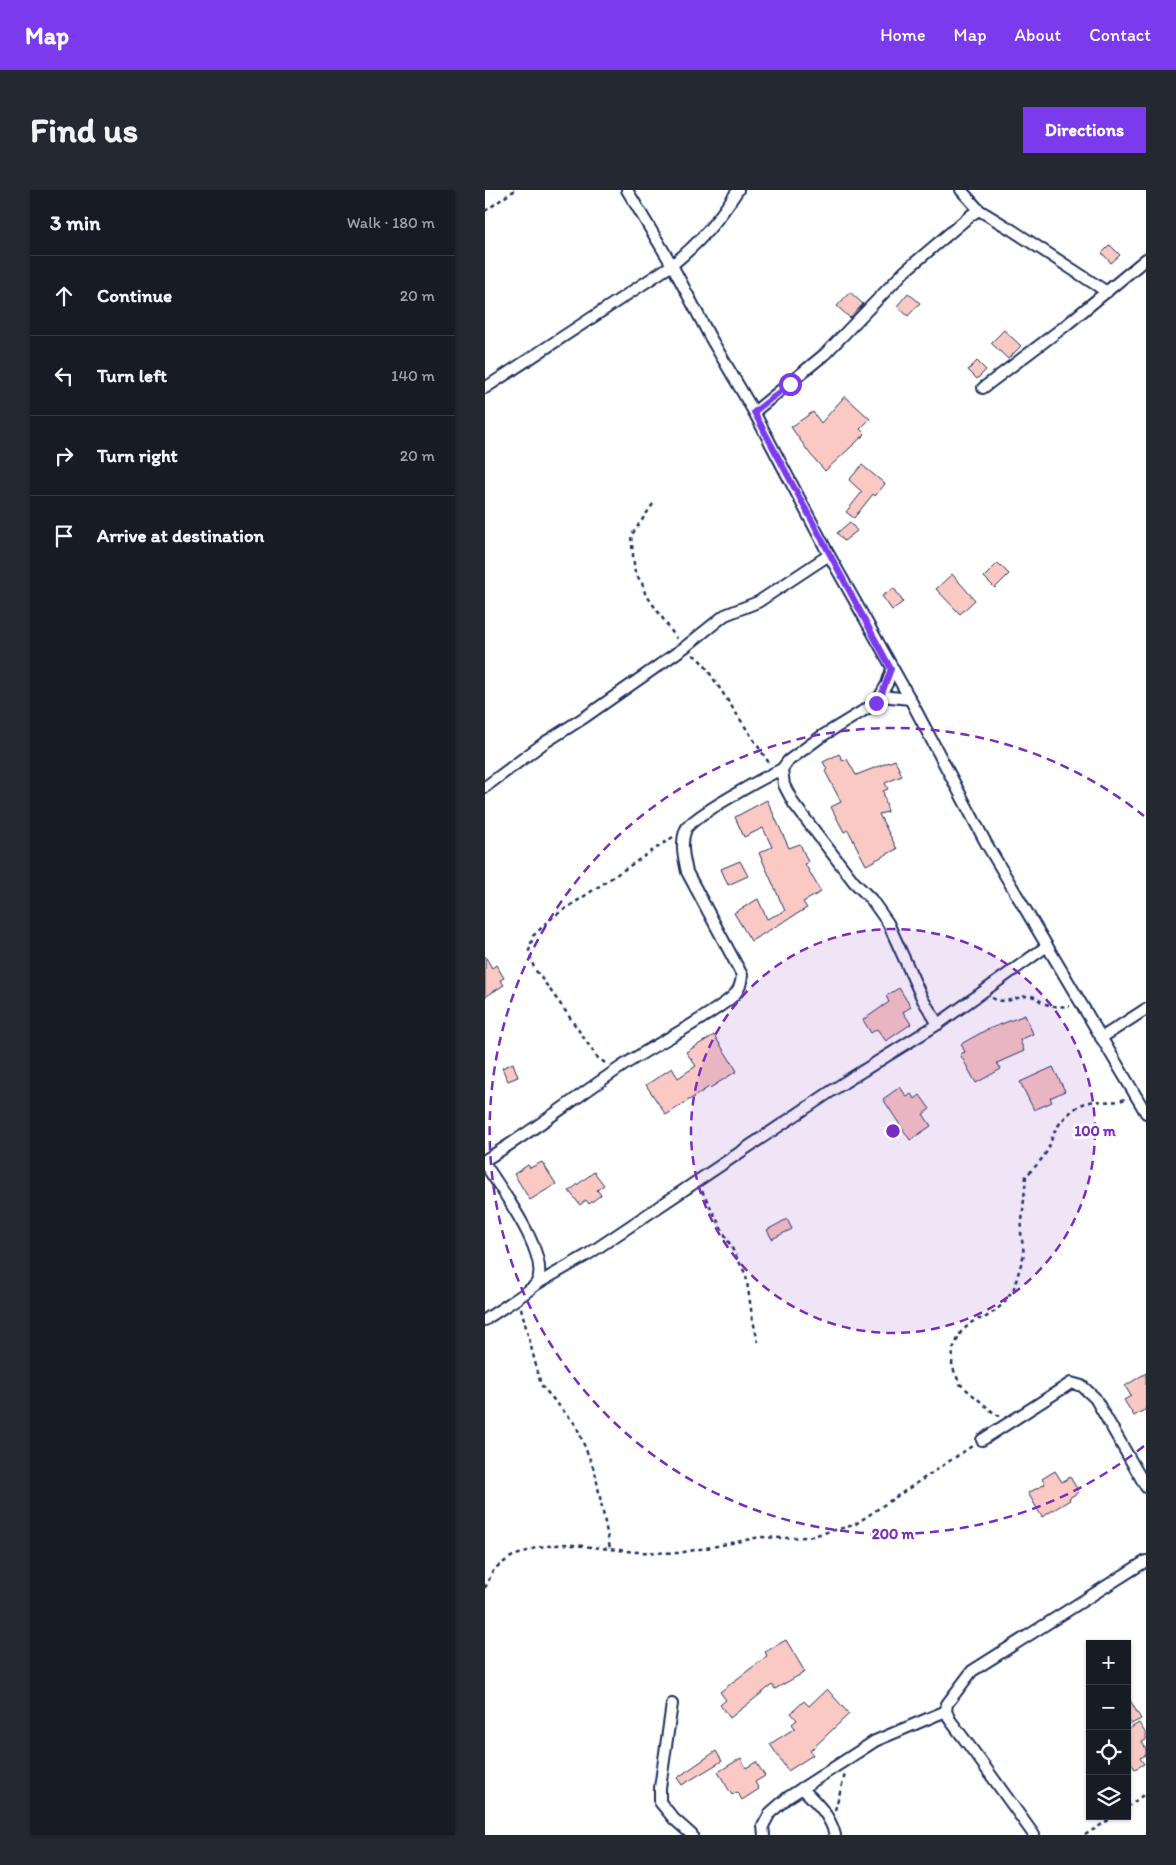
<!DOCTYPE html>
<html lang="en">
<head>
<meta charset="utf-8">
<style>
  :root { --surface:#171b24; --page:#242831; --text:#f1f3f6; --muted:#9ea1a6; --line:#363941; --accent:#7c3aed }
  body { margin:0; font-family:Itim,sans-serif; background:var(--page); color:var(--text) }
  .controls { position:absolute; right:15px; bottom:15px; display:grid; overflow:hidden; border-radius:0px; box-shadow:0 1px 4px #0004 }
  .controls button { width:45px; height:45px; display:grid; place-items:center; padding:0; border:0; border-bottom:1px solid var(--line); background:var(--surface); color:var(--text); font:25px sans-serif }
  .stop { position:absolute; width:15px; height:15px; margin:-11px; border:4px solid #7c3aed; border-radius:50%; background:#fff }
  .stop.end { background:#7c3aed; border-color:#fff; box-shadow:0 1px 5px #0008 }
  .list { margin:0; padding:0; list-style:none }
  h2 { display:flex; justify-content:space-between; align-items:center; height:65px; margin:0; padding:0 20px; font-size:21px }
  h2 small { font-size:16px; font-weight:400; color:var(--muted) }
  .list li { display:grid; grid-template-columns:32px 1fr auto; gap:15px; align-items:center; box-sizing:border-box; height:80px; padding:0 20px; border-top:1px solid var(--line) }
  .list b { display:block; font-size:19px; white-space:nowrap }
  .list em { font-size:16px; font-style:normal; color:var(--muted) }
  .icon { flex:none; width:28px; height:28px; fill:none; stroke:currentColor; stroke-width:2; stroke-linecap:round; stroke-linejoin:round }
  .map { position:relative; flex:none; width:661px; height:1645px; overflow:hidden; border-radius:0px }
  header { display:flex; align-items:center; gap:30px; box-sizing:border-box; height:70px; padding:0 25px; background:var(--accent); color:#fff }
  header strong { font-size:24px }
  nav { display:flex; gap:28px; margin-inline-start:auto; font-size:18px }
  .intro { display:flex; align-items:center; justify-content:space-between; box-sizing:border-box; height:120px; padding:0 30px }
  h1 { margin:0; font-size:35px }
  .button { padding:12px 22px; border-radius:0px; background:var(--accent); color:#fff; font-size:18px; font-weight:700 }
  main { display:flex; gap:30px; padding:0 30px }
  aside { flex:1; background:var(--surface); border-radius:0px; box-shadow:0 1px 4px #0004 }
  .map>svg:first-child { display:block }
</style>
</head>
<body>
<header>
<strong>Map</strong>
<nav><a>Home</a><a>Map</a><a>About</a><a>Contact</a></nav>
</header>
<div class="intro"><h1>Find us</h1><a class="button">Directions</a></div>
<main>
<aside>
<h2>3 min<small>Walk · 180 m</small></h2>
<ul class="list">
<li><svg class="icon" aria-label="ahead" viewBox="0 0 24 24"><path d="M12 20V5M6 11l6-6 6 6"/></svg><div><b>Continue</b></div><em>20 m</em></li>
<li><svg class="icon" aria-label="left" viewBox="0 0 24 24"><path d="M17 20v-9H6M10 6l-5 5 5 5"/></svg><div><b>Turn left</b></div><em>140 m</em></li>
<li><svg class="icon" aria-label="right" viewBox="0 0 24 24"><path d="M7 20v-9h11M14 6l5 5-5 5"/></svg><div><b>Turn right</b></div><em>20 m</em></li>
<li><svg class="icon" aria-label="arrive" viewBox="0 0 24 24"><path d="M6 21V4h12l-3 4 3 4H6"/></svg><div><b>Arrive at destination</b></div></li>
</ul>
</aside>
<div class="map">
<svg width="661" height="1645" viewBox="0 0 661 1645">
  <rect width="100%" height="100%" fill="#fff"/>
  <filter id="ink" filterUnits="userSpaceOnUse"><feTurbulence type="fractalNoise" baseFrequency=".02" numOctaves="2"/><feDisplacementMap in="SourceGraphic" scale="10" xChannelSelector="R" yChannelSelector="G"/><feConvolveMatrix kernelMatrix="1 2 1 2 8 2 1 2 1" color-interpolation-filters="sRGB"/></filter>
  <g filter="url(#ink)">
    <g fill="#fac9c4" stroke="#1b2f5e">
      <path d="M625,55L635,65L626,73L617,63Z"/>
      <path d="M365,102L378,114L365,128L352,116Z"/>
      <path d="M423,103L435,113L423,126L412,116Z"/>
      <path d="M519,140L536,156L523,169L506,153Z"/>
      <path d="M492,171L501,180L492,189L483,180Z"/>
      <path d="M360,206L385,229L375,239L380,244L340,281L325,264L306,237L328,222L336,233Z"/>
      <path d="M377,275L400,294L390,306L388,304L369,328L361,322L377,302L364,290Z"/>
      <path d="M365,332L372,341L359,351L352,343Z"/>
      <path d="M513,373L524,384L510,398L499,387Z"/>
      <path d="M467,384L490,410L475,424L451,399Z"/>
      <path d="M409,398L418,412L407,420L397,406Z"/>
      <path d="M354,564L358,571L362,569L371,585L410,570L417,586L400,593L403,599L398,601L403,622L394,624L412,659L381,675L363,640L359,642L346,617L356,612L340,581L342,579L338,572Z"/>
      <path d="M282,610L304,658L315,654L323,672L320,674L336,702L318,712L322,718L266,751L249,723L273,709L282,729L300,721L274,663L287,657L278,638L259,647L250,627Z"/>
      <path d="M255,671L263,686L243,695L236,679Z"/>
      <path d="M0,766L7,778L11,775L19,788L15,790L19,795L0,807Z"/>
      <path d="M414,798L426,817L418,822L426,834L401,851L392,839L386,843L378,830L404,812L401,806Z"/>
      <path d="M540,825L548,844L535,850L539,861L512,873L516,879L491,893L475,864L480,862L476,854L501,840Z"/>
      <path d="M229,845L252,881L225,898L224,897L181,925L161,895L187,878L193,888L211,876L201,862Z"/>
      <path d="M28,873L33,887L23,891L17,878Z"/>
      <path d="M568,877L580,901L565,908L567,912L549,920L535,892Z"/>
      <path d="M415,897L422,907L426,904L430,909L435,905L445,919L438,924L446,936L425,950L398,909Z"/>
      <path d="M57,972L71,994L45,1010L29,984L43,975L45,978Z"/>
      <path d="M109,982L119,995L112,1000L116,1005L104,1014L101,1010L95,1015L84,1001Z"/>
      <path d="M302,1029L307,1039L287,1049L282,1040Z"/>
      <path d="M661,1183V1219L649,1226L639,1210L646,1206L640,1196Z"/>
      <path d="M570,1281L577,1292L585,1287L594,1302L584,1308L585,1310L557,1327L543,1303L560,1294L557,1289Z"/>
      <path d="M301,1450L320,1482L290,1499L287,1495L245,1528L235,1515L241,1510L235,1502L282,1466L280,1462Z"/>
      <path d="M342,1499L364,1524L325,1561L328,1565L303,1581L285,1554L310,1538L307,1534L312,1530L306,1523L319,1511L324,1516Z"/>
      <path d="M642,1505L656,1529L646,1534L642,1527Z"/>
      <path d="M654,1533L661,1544V1550L657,1552L661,1559V1565L655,1568L659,1574L650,1579L642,1567V1540Z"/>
      <path d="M231,1561L237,1571L197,1595L192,1588Z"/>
      <path d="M256,1568L261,1578L271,1572L280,1586L270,1592L274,1599L257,1610L252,1602L247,1605L233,1582Z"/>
    </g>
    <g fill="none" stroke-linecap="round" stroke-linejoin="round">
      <g stroke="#1b2f5e" stroke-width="14">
        <g id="street">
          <path d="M142,0L187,75L225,147L269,222L344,365L425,509L501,653L661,923"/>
          <path d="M476,0L494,20"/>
          <path d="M0,198L187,75C216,51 232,32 253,0"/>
          <path d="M498,198L580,136L661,69"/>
          <path d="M269,222L340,164L420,81L486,25L494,20L527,40L622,102"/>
          <path d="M407,479L402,494L391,513L337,546L303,571L297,579L299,595L309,614L369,692L386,709L403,733L438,810L453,834"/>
          <path d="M396,506L425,509"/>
          <path d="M0,597L59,553L100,527L200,457L240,425L273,412L344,365"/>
          <path d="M616,848L661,819"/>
          <path d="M0,970C47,942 90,908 136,877C171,853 212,835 246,808C254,801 256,795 257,785L202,682C199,668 195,653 201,639C208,626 280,587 297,579"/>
          <path d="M0,974C15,998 68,1068 51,1094C46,1101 9,1123 0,1130"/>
          <path d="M50,1095L102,1065L360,892L453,834L562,756"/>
          <path d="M497,1250L586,1193L597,1196L610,1208L661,1297"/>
          <path d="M187,1514L175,1598V1612L189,1629L207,1645"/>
          <path d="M317,1598C331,1612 345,1625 350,1645"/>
          <path d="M279,1645L278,1636L285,1623L302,1608L390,1551L461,1521"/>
          <path d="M549,1645L495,1570L465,1530L461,1521L462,1514L487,1481L661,1371"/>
        </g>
      </g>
      <g stroke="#1b2f5e" stroke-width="2.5" stroke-dasharray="4 4" stroke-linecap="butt">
        <path d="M0,21L30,0"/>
        <path d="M168,314L146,346L150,383L157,393L160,403L192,449"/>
        <path d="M208,465L212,467L220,476L284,573"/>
        <path d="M507,808C520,815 530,807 543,806C551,805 554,812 561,814C569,817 576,817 585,816"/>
        <path d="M120,873L112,867L79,819L49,778L44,761L48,746L68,727L188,647"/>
        <path d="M217,1001L261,1085L267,1126L273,1152"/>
        <path d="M36,1118L56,1195L91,1235L110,1282L125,1358"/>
        <path d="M515,1226L510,1224L475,1194L467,1176L468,1159L476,1142L487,1132L493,1129H498L510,1121L521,1111L529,1098L539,1064L536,1043L541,986C549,978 558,969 563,959C566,953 567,946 570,941C575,931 588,918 598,914C612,908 626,915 640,909"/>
        <path d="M0,1398L9,1379L26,1367L53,1357L80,1354L151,1362L193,1363L232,1356L275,1347L299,1348L323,1347L369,1335L487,1256"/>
        <path d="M642,1617L661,1603"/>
        <path d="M350,1620L360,1584"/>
        <path d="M600,1645L630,1626"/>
      </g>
      <use href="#street" stroke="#fff" stroke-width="10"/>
    </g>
  </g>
  <g fill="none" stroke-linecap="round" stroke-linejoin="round" filter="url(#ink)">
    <path stroke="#7c3aed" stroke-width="6" d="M305,194L269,222L406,479L396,506L391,513"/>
  </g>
  <circle cx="408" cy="941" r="202" fill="#7b2cbf" fill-opacity=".12"/>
  <g fill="none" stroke="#7b2cbf" stroke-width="2.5" stroke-dasharray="9 6">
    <circle cx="408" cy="941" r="202"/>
    <path d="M659 1256A403 403 0 1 1 659 626"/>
  </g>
  <circle cx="408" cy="941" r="8" fill="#7b2cbf" stroke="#fff" stroke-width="2.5"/>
  <g font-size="15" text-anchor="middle" font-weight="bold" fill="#7b2cbf" stroke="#fff" stroke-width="5" stroke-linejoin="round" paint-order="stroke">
    <text x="610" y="946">100 m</text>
    <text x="408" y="1349">200 m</text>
  </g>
</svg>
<div class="controls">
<button>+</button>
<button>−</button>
<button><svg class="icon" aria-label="locate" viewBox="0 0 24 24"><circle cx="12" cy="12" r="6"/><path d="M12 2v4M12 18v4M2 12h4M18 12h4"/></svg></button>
<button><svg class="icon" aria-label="layers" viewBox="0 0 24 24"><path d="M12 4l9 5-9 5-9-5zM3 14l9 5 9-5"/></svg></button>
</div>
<div class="stop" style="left:305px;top:194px"></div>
<div class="stop end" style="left:391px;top:513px"></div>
</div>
</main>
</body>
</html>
